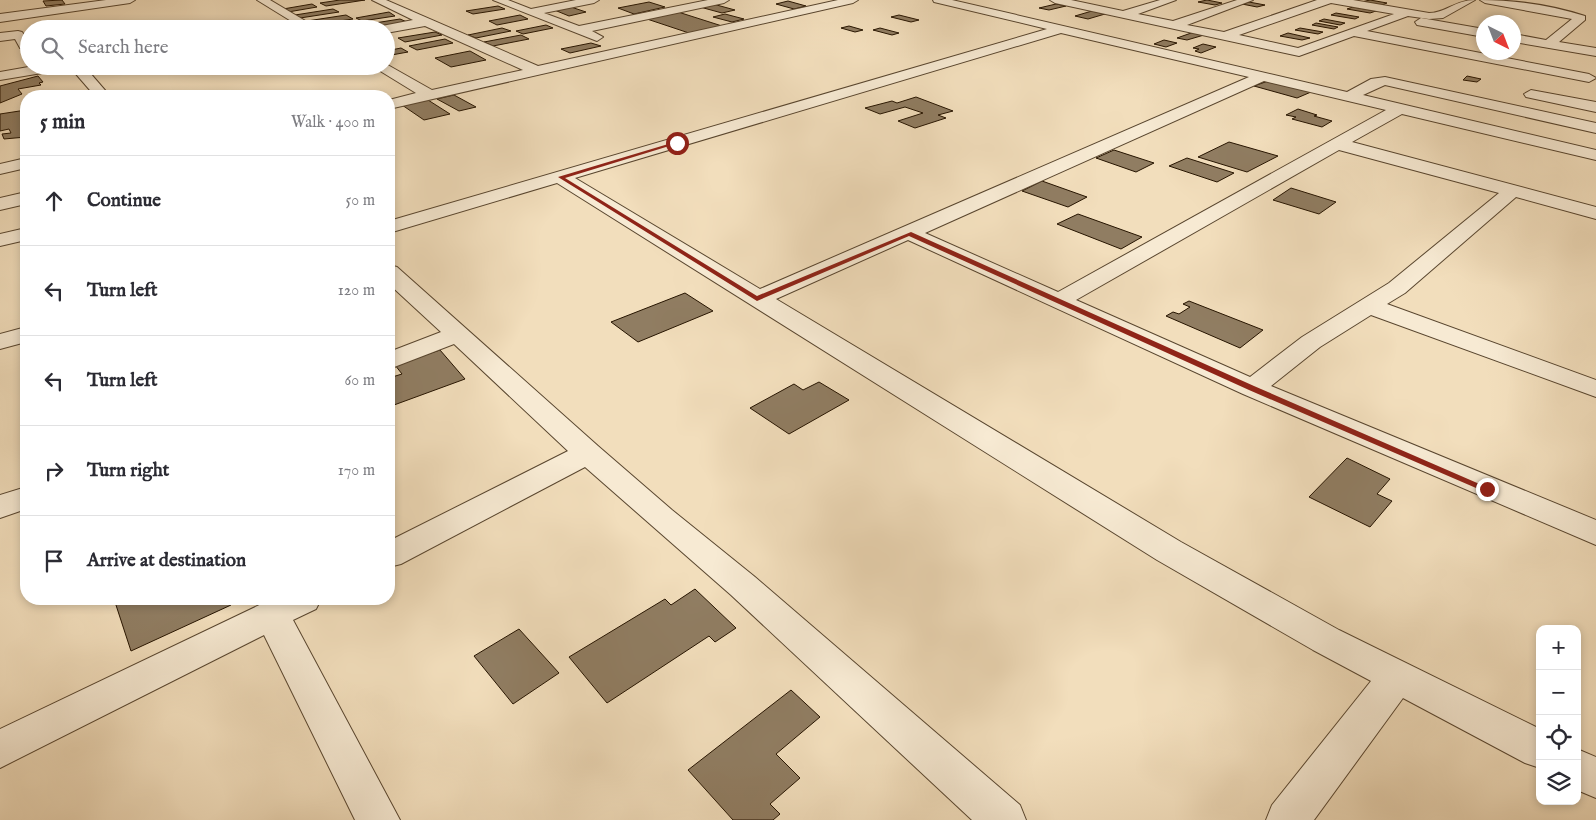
<!DOCTYPE html>
<html lang="en">
<head>
<meta charset="utf-8">
<style>
  :root { --surface:#fff; --page:#f2f2f3; --text:#2b2b33; --muted:#7c7c81; --line:#e1e1e2 }
  body { margin:0; font-family:"IM FELL English",serif; background:var(--page); color:var(--text) }
  .controls { position:absolute; right:15px; bottom:15px; display:grid; overflow:hidden; border-radius:10px; box-shadow:0 2px 8px #0003 }
  .controls button { width:45px; height:45px; display:grid; place-items:center; padding:0; border:0; border-bottom:1px solid var(--line); background:var(--surface); color:var(--text); font:25px sans-serif }
  .compass { position:absolute; left:1476px; top:15px; width:45px; height:45px; border-radius:50%; background:var(--surface); box-shadow:0 2px 8px #0003; rotate:138deg }
  .stop { position:absolute; width:15px; height:15px; margin:-11px; border:4px solid #8f2418; border-radius:50%; background:#fff }
  .stop.end { background:#8f2418; border-color:#fff; box-shadow:0 1px 5px #0008 }
  .list { margin:0; padding:0; list-style:none }
  h2 { display:flex; justify-content:space-between; align-items:center; height:65px; margin:0; padding:0 20px; font-size:21px }
  h2 small { font-size:16px; font-weight:400; color:var(--muted) }
  .list li { display:grid; grid-template-columns:32px 1fr auto; gap:15px; align-items:center; box-sizing:border-box; height:90px; padding:0 20px; border-top:1px solid var(--line) }
  .list b { display:block; font-size:19px; white-space:nowrap }
  .list em { font-size:16px; font-style:normal; color:var(--muted) }
  .icon { flex:none; width:28px; height:28px; fill:none; stroke:currentColor; stroke-width:2; stroke-linecap:round; stroke-linejoin:round }
  .map { position:relative; flex:none; width:1596px; height:820px; overflow:hidden }
  .search { position:absolute; background:var(--surface); box-shadow:0 2px 8px #0003; left:20px; top:20px; width:375px; height:55px; display:flex; align-items:center; gap:12px; box-sizing:border-box; padding:0 18px; border-radius:28px; color:var(--muted); font-size:19px }
  .panel { position:absolute; background:var(--surface); box-shadow:0 2px 8px #0003; left:20px; top:90px; width:375px; height:515px; border-radius:20px }
  .map>svg:first-child { display:block }
</style>
</head>
<body>
<div class="map">
<svg width="1596" height="820" viewBox="0 0 1596 820">
  <rect width="100%" height="100%" fill="#f2debc"/>
  <filter id="stains"><feTurbulence type="fractalNoise" baseFrequency=".004" numOctaves="4"/><feColorMatrix values="0 0 0 0 .2 0 0 0 0 .09 0 0 0 0 .02 0 0 0 .5 -.17"/></filter>
  <radialGradient id="worn" r=".72"><stop offset=".6" stop-color="#630" stop-opacity="0"/><stop offset="1" stop-color="#630" stop-opacity=".3"/></radialGradient>
  <g fill="#907d62" stroke="#261400">
    <path d="M62,0L65,4L46,6L43,1Z"/>
    <path d="M340,0H365L326,6L320,3Z"/>
    <path d="M1207,0L1222,3L1215,5L1198,2Z"/>
    <path d="M1370,0L1387,3L1377,7L1357,3Z"/>
    <path d="M788,1L806,6L794,9L776,4Z"/>
    <path d="M649,2L665,7L634,14L618,8Z"/>
    <path d="M1249,2L1265,5L1257,7L1242,4Z"/>
    <path d="M312,4L317,7L288,12L283,9Z"/>
    <path d="M713,4L735,10L722,13L700,7Z"/>
    <path d="M1056,4L1066,6L1049,10L1039,8Z"/>
    <path d="M498,6L505,9L473,14L466,11Z"/>
    <path d="M568,6L586,12L569,16L552,9Z"/>
    <path d="M1353,7L1376,11L1370,13L1347,9Z"/>
    <path d="M333,9L339,12L300,18L295,15Z"/>
    <path d="M675,11L722,26L689,33L644,18Z"/>
    <path d="M1092,11L1105,14L1088,19L1075,16Z"/>
    <path d="M389,12L395,16L362,21L356,18Z"/>
    <path d="M1336,13L1359,17L1355,19L1331,15Z"/>
    <path d="M725,14L744,19L732,22L713,17Z"/>
    <path d="M346,15L353,19L313,25L307,21Z"/>
    <path d="M520,15L528,19L497,25L489,21Z"/>
    <path d="M899,15L919,20L911,22L891,17Z"/>
    <path d="M400,19L407,22L368,28L362,25Z"/>
    <path d="M1324,19L1345,23L1340,25L1319,21Z"/>
    <path d="M1316,23L1338,27L1334,29L1312,25Z"/>
    <path d="M546,25L553,28L523,34L516,31Z"/>
    <path d="M849,26L863,30L855,32L841,28Z"/>
    <path d="M502,28L511,31L476,38L468,35Z"/>
    <path d="M880,28L899,33L892,35L873,30Z"/>
    <path d="M1300,28L1323,32L1318,34L1295,30Z"/>
    <path d="M435,32L442,35L405,42L398,38Z"/>
    <path d="M1194,32L1204,35L1187,40L1177,38Z"/>
    <path d="M1288,33L1310,38L1302,40L1280,36Z"/>
    <path d="M521,35L529,39L493,46L484,42Z"/>
    <path d="M445,39L453,43L417,50L409,46Z"/>
    <path d="M1164,40L1177,43L1166,47L1154,44Z"/>
    <path d="M591,43L601,46L570,53L561,49Z"/>
    <path d="M1203,44L1216,47L1201,53L1195,51L1199,49L1193,48Z"/>
    <path d="M401,48L408,52L386,56V51Z"/>
    <path d="M470,51L486,60L451,67L435,58Z"/>
    <path d="M38,76L43,82L39,83L41,85L18,89L22,94L0,103V86Z"/>
    <path d="M1467,76L1481,79L1477,82L1463,80Z"/>
    <path d="M1268,81L1311,92L1297,98L1254,86Z"/>
    <path d="M454,95L476,107L459,111L437,99Z"/>
    <path d="M916,97L953,111L938,115L946,118L915,128L898,121L923,113L905,107L880,114L865,108L892,101L897,103Z"/>
    <path d="M428,100L450,114L424,120L402,105Z"/>
    <path d="M1298,109L1317,115L1314,116L1332,121L1322,127L1292,119L1296,117L1286,115Z"/>
    <path d="M26,110V137L4,139L2,134L11,133L9,129L0,131V114Z"/>
    <path d="M1229,142L1278,156L1247,172L1198,157Z"/>
    <path d="M1114,150L1154,163L1136,172L1096,158Z"/>
    <path d="M1187,158L1234,173L1217,182L1169,166Z"/>
    <path d="M1042,181L1087,197L1068,207L1022,191Z"/>
    <path d="M1291,188L1336,202L1319,214L1273,200Z"/>
    <path d="M1078,214L1142,237L1121,249L1057,224Z"/>
    <path d="M685,293L713,311L638,342L611,322Z"/>
    <path d="M1189,301L1263,330L1240,348L1166,316L1173,312L1179,314L1190,307L1183,304Z"/>
    <path d="M440,350L465,379L394,405L389,398V378L402,374L395,365Z"/>
    <path d="M819,382L849,400L789,434L750,408L794,384L803,390Z"/>
    <path d="M1347,458L1390,479L1377,494L1392,501L1370,527L1309,497Z"/>
    <path d="M695,589L736,628L715,642L709,636L607,703L569,657L665,599L671,605Z"/>
    <path d="M114,599H228L231,605L131,651Z"/>
    <path d="M519,629L559,673L513,704L474,656Z"/>
    <path d="M791,690L820,717L776,754L800,778L770,804L780,814L773,820H733L688,770Z"/>
  </g>
  <g fill="none" stroke-linecap="round" stroke-linejoin="round">
    <g stroke="#59462f" stroke-width="2">
      <g id="minor">
        <path d="M106,0H135L130,3L0,22V14Z"/>
        <path d="M257,0H270L319,29H304Z"/>
        <path d="M372,0H386L538,66L838,0H858L853,3L389,109V100L416,93L372,66H386V64L432,90L523,70L425,26L386,33V29H380L382,26L413,20Z"/>
        <path d="M493,0H508L531,9L576,0H599L594,3L544,13L579,26L708,0H729L724,3L592,31L603,37L597,41Z"/>
        <path d="M933,0H952L1347,92L1371,79L1385,77L1596,123V133L1385,85L1363,95L1596,150V160L1402,114L1352,142L1596,207V219L1516,197L1405,293L1387,304L1596,380V397L1371,315L1320,347L1271,386L1596,520V545L1243,394L908,240L776,299L1181,542L1339,630L1540,729V768L1525,763L1403,698L1314,820H1266L1272,805L1371,681L1313,650L1157,560L557,183L389,233V221L1047,29L934,2ZM1061,33L1249,77L760,289L575,178ZM1264,81L1386,110L1058,292L925,233ZM1339,150L1499,193L1389,283L1302,337L1250,377L1076,300Z"/>
        <path d="M1050,0H1071L1123,11L1160,0H1176L1138,14L1173,21L1237,0H1253L1187,25L1224,32L1317,0H1353L1429,13C1446,13 1455,0 1475,0L1443,18L1429,19L1408,16L1367,31L1589,74L1596,78L1589,82L1354,36L1299,56L1055,3ZM1331,3L1394,14L1298,48L1239,35Z"/>
        <path d="M1480,0C1515,0 1551,5 1585,16V20L1559,42L1596,48V56L1514,42V34L1546,40L1572,19L1485,3Z"/>
        <path d="M1421,18L1484,29V37L1417,25L1415,22Z"/>
        <path d="M18,31L22,32L29,41V48H20L15,39L0,41V33Z"/>
        <path d="M34,66H67L60,70L0,80V72Z"/>
        <path d="M69,66H84L110,96H95Z"/>
        <path d="M1531,90L1596,102V112L1526,97L1524,94Z"/>
        <path d="M26,158V168L0,174V164Z"/>
        <path d="M26,192V204L0,210V198Z"/>
        <path d="M26,228V240L0,246V234Z"/>
        <path d="M389,265L397,267L598,446L672,510L755,577L1020,805L1026,820H972L731,595L585,467L401,564L389,567V541L568,451L454,344L389,369V352L441,332L389,284Z"/>
        <path d="M26,327V342L0,349V334Z"/>
        <path d="M26,487V509L0,518V495Z"/>
        <path d="M272,599H321L316,609L293,620L400,820H355L264,635L0,768V729Z"/>
        <path d="M1577,749L1596,757V798L1577,790Z"/>
      </g>
    </g>
    <use href="#minor" fill="#f7ead3" fill-rule="evenodd"/>
  </g>
  <path fill="#8f2418" d="M675,142L679,143L565,178L757,296L911,232L1254,386L1491,489L1483,491L1249,390L909,236L757,301L558,177Z"/>
  <rect width="100%" height="100%" filter="url(#stains)"/>
  <rect width="100%" height="100%" fill="url(#worn)"/>
</svg>
<div class="controls">
<button>+</button>
<button>−</button>
<button><svg class="icon" aria-label="locate" viewBox="0 0 24 24"><circle cx="12" cy="12" r="6"/><path d="M12 2v4M12 18v4M2 12h4M18 12h4"/></svg></button>
<button><svg class="icon" aria-label="layers" viewBox="0 0 24 24"><path d="M12 4l9 5-9 5-9-5zM3 14l9 5 9-5"/></svg></button>
</div>
<svg class="compass" viewBox="-18 -18 36 36"><path d="M0-13l5 13h-10z" fill="#e53935"/><path d="M0 13l5-13h-10z" fill="#7c7c81"/></svg>
<div class="stop" style="left:677px;top:143px"></div>
<div class="stop end" style="left:1487px;top:489px"></div>
<div class="search"><svg class="icon" aria-label="search" viewBox="0 0 24 24"><circle cx="10" cy="10" r="6"/><path d="M15 15l6 6"/></svg>Search here</div>
<section class="panel">
<h2>5 min<small>Walk · 400 m</small></h2>
<ul class="list">
<li><svg class="icon" aria-label="ahead" viewBox="0 0 24 24"><path d="M12 20V5M6 11l6-6 6 6"/></svg><div><b>Continue</b></div><em>50 m</em></li>
<li><svg class="icon" aria-label="left" viewBox="0 0 24 24"><path d="M17 20v-9H6M10 6l-5 5 5 5"/></svg><div><b>Turn left</b></div><em>120 m</em></li>
<li><svg class="icon" aria-label="left" viewBox="0 0 24 24"><path d="M17 20v-9H6M10 6l-5 5 5 5"/></svg><div><b>Turn left</b></div><em>60 m</em></li>
<li><svg class="icon" aria-label="right" viewBox="0 0 24 24"><path d="M7 20v-9h11M14 6l5 5-5 5"/></svg><div><b>Turn right</b></div><em>170 m</em></li>
<li><svg class="icon" aria-label="arrive" viewBox="0 0 24 24"><path d="M6 21V4h12l-3 4 3 4H6"/></svg><div><b>Arrive at destination</b></div></li>
</ul>
</section>
</div>
</body>
</html>
